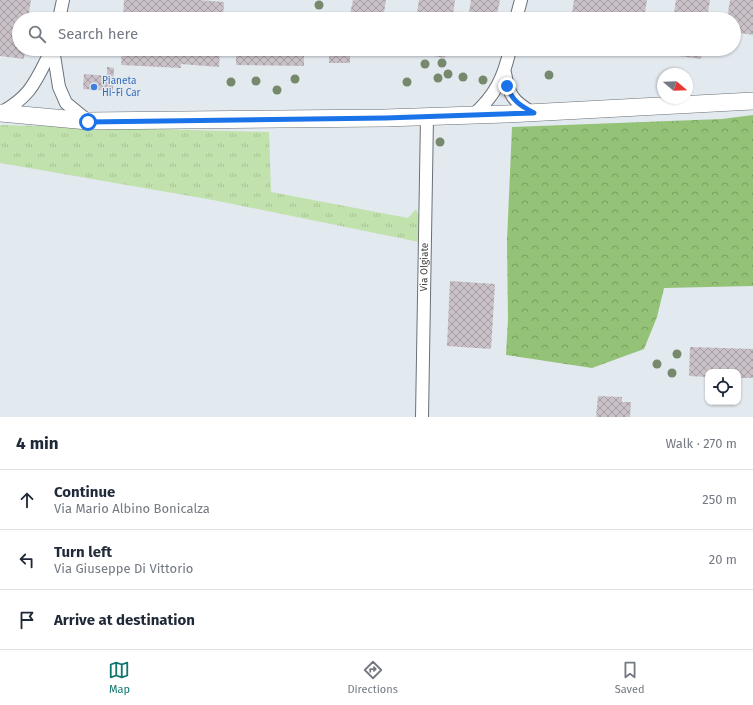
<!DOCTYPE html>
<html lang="en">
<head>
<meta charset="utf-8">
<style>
  :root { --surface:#fff; --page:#f6f6f7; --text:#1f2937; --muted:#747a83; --line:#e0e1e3; --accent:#0f766e }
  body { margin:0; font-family:"Fira Sans",sans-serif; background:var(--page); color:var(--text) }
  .controls { position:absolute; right:12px; bottom:12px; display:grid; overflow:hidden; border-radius:8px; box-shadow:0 1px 3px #0004 }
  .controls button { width:36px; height:36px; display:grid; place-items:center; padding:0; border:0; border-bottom:1px solid var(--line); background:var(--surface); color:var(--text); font:20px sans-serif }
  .compass { position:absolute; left:657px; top:68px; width:36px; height:36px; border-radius:50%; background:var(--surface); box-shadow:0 1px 3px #0004; rotate:109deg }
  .stop { position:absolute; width:12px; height:12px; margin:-9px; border:3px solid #1a73e8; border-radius:50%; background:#fff }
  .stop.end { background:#1a73e8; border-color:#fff; box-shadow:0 1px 4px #0008 }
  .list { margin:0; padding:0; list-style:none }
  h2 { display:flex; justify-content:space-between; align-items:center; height:52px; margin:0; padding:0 16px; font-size:17px }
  h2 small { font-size:13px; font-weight:400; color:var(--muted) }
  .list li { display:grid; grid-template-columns:26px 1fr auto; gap:12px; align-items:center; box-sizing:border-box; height:60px; padding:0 16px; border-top:1px solid var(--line) }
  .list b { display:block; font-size:15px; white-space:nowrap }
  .list p { margin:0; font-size:13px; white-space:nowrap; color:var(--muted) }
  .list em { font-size:13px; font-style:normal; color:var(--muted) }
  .icon { flex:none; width:22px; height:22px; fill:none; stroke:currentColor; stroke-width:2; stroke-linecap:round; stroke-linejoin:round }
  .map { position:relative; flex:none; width:753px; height:417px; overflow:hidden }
  .search { position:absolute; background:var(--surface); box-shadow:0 1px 3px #0004; left:12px; right:12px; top:12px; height:44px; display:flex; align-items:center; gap:10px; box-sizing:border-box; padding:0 14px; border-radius:22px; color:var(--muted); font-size:15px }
  .sheet { height:232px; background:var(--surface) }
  nav { display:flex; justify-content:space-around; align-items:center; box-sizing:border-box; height:56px; border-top:1px solid var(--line); background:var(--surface); font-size:11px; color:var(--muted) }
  nav a { display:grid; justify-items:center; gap:2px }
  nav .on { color:var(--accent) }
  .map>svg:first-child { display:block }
</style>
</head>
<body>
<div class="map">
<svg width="753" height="417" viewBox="0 0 753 417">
  <defs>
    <pattern id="grass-tufts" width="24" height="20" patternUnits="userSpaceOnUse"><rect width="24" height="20" fill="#c2e2ad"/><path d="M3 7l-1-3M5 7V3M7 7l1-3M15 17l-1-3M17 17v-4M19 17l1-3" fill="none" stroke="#a7c396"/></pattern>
    <pattern id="forest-crowns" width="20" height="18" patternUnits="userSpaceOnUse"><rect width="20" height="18" fill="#94c276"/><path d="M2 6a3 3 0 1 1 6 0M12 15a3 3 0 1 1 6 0" fill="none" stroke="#7a9f62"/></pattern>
    <pattern id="building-cross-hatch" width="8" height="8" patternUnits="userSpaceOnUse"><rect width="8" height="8" fill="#c9c1c7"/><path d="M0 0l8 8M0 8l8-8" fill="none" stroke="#a49ea3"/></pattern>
  </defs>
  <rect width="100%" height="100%" fill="#e2e9ef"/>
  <path fill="url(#grass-tufts)" d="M0,125L269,132L271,192L408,218L416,209L422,223L419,242L213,200L0,163Z"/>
  <path fill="url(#forest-crowns)" d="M753,115V286L664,288L657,317L644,349L592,368L506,355L508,319L507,241L512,127L722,119Z"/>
  <g fill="url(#building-cross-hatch)">
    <path d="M0,0H31L28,19H19V49H25L24,59L0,56Z"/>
    <path d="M124,0H198L224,2L223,19H123Z"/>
    <path d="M353,0H386L383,19H349Z"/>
    <path d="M419,0H455L453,15L468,18L471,0H500L496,19H416Z"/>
    <path d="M574,0H647L644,19L629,17V19H571Z"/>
    <path d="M676,0H710L707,19H673Z"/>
    <path d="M730,0H753V35L734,32V19H727Z"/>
    <path d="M342,16V19H318V17Z"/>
    <path d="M122,49H220L219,67L181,64V68L121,65Z"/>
    <path d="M236,49H304V66L236,65Z"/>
    <rect x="329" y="49" width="21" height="14"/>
    <path d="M411,49H447L445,58L410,52Z"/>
    <path d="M469,49H491L490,54Z"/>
    <path d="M595,49H623L622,54Z"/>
    <path d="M665,49H702L701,59L664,54Z"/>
    <path d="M107,67L114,68L113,91L83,89L84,74L107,76Z"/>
    <path d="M450,281L495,284L491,349L447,346Z"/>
    <path d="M690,347L753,349V378H738V372H708V377L689,376Z"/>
    <path d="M598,396L622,397V402H631L630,417H596Z"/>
  </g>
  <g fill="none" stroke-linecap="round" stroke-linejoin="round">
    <g stroke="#6a7076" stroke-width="14">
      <g id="street">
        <path d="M59,19L63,0"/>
        <path d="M516,19L521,0"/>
        <path d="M53,49L59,87L66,103L88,121"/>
        <path d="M505,73C509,96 513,101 533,113"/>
        <path d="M0,113C32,96 36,80 52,49"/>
        <path d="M473,115C495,96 504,77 510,49"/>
        <path id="s1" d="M422,417L427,117"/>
      </g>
    </g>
    <g stroke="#6a7076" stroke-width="18">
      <path id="secondary" d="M0,113L88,121L385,118L506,114L753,101"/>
    </g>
    <use href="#street" stroke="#fff" stroke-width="12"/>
    <use href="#secondary" stroke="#fff" stroke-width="17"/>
  </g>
  <g fill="#76896d">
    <circle cx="319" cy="5" r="4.5"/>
    <circle cx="442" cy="63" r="4.5"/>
    <circle cx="425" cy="64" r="4.5"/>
    <circle cx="448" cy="74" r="4.5"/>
    <circle cx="549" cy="75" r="4.5"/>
    <circle cx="463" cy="77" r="4.5"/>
    <circle cx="438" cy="78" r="4.5"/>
    <circle cx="295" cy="79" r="4.5"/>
    <circle cx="483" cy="80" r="4.5"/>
    <circle cx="256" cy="81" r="4.5"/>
    <circle cx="231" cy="82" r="4.5"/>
    <circle cx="407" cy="82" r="4.5"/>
    <circle cx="277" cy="90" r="4.5"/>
    <circle cx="440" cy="142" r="4.5"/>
    <circle cx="677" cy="354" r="4.5"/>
    <circle cx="657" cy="364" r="4.5"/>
    <circle cx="672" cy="373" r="4.5"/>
  </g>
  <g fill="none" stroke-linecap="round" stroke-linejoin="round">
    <path stroke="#1a73e8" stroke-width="5" d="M88,122L385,118L534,113C521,106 512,101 507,86"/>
  </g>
  <circle fill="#3f7fe0" stroke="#e2e9ef" stroke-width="1.5" cx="94" cy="87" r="4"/>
  <g text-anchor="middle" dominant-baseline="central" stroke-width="3" stroke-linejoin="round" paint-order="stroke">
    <g font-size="10" fill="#366cbe" stroke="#e2e9ef" text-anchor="start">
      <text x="102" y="81">Pianeta<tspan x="102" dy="12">Hi-Fi Car</tspan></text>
    </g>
    <g font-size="10" fill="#393c3e" stroke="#e2e9ef">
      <text stroke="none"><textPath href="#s1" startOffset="150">Via Olgiate</textPath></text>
    </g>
  </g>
</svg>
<div class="controls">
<button><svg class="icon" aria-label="locate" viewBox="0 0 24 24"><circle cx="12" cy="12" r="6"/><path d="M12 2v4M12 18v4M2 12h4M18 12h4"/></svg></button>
</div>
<svg class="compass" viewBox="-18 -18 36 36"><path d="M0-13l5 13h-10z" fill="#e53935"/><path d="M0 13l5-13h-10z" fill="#747a83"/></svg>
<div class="stop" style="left:88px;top:122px"></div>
<div class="stop end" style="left:507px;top:86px"></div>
<div class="search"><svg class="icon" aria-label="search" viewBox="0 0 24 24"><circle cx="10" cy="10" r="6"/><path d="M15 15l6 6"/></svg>Search here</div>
</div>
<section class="sheet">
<h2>4 min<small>Walk · 270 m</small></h2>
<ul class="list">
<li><svg class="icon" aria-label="ahead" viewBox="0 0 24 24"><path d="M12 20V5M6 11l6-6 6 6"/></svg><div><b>Continue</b><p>Via Mario Albino Bonicalza</p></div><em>250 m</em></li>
<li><svg class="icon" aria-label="left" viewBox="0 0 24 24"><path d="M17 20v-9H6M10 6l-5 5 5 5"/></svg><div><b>Turn left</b><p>Via Giuseppe Di Vittorio</p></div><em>20 m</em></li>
<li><svg class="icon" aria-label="arrive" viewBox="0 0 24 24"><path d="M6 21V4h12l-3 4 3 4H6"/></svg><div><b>Arrive at destination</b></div></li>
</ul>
</section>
<nav>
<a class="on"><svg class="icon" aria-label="map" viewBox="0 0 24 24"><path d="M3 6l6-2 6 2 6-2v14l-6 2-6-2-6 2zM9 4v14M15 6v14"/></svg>Map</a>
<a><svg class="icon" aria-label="directions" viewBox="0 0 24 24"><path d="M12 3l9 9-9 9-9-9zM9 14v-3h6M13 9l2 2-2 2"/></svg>Directions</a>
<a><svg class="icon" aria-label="saved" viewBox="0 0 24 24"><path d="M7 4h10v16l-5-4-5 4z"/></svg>Saved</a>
</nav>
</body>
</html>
